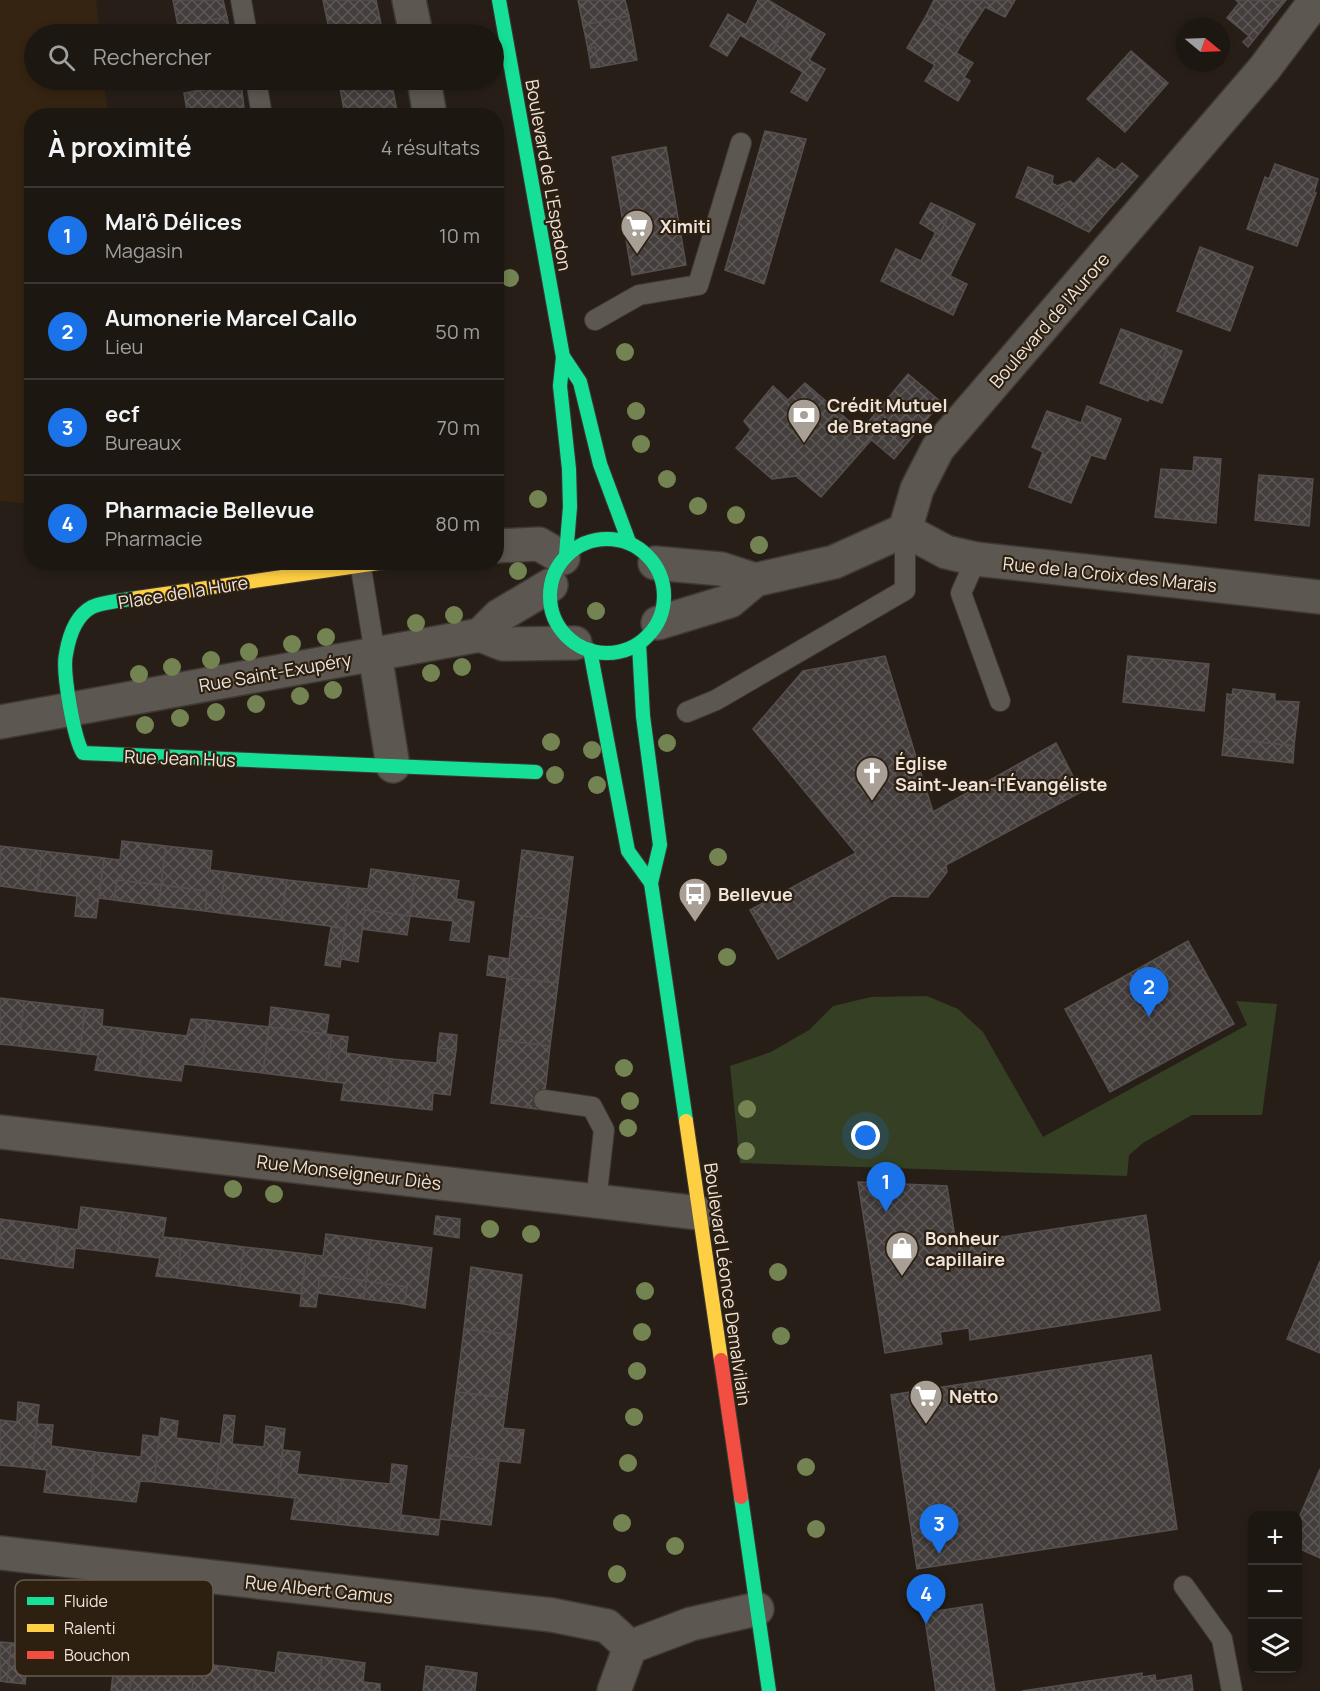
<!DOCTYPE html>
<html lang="fr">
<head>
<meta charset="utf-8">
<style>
  :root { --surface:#1d1711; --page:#25201a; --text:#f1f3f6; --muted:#a09f9f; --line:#3b3631; --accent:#1a73e8 }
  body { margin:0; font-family:Manrope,sans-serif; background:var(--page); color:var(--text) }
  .controls { position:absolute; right:18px; bottom:18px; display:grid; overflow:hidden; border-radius:12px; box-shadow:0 3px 9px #0003 }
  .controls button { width:54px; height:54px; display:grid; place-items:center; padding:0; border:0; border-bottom:2px solid var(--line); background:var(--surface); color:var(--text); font:30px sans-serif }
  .compass { position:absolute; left:1176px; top:18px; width:54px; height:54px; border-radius:50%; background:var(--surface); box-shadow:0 3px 9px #0003; rotate:109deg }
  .you { position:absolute; left:866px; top:1136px; width:21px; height:21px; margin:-15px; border:4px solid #fff; border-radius:50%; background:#1a73e8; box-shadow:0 0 0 9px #1a73e833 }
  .badge { display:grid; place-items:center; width:39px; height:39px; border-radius:50%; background:var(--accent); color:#fff; font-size:20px; font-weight:700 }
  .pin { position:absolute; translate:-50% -50px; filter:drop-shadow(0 2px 3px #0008) }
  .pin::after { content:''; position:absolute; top:32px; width:21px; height:18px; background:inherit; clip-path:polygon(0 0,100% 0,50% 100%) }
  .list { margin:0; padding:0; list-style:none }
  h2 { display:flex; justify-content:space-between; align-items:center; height:78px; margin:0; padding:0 24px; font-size:26px }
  h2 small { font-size:20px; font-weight:400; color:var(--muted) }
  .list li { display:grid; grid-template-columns:39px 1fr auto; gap:18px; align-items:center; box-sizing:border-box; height:96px; padding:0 24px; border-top:2px solid var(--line) }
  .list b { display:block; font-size:22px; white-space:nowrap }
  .list p { margin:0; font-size:20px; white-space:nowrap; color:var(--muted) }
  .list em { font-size:20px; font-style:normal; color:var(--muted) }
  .icon { flex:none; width:33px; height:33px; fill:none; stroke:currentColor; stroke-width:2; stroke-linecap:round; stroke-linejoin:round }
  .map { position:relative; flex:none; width:1320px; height:1691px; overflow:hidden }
  .search { position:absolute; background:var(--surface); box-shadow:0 3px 9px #0003; left:24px; top:24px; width:480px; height:66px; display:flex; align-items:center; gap:15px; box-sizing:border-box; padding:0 21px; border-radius:33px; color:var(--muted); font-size:22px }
  .panel { position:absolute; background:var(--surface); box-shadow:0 3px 9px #0003; left:24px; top:108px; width:480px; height:462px; border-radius:24px }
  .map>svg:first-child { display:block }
</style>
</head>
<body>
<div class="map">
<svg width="1320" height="1691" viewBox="0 0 1320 1691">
  <defs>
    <pattern id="building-cross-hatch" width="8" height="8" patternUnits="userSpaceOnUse" patternTransform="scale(1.5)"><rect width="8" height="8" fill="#433d3c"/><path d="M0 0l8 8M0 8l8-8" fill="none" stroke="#5e5958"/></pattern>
  </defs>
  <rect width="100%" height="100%" fill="#271f17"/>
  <path fill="#352412" d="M0,0H96L100,34H34V80H104L108,115L32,116L31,504L0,501Z"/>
  <path fill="#353f23" d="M927,996L958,1009L983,1032L1043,1137L1247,1025L1236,1001L1277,1004L1262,1115H1192L1143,1143L1129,1155L1127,1176L740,1163L730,1066L771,1052L809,1030L833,1006L871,997Z"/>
  <g fill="url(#building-cross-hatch)" stroke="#564f4f" stroke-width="1.5">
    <path d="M173,0H223L227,17L178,26Z"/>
    <path d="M323,0H376L383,34H330Z"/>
    <path d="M578,0H625L629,16L583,25Z"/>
    <path d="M758,0H768L793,15L771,53L740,35L727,56L710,46L728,14L746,25Z"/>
    <path d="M934,0H1015L1005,17L985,7L965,38L926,16Z"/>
    <path d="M1236,0H1286L1248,47L1243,42L1249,36L1227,18L1239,3Z"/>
    <path d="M793,15L825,34L809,60L825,69L807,101L791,92L803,72L771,53Z"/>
    <path d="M629,16L637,60L599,67L595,47L588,49L583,25Z"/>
    <path d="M926,16L965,38L956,53L973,63L964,77L970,81L958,101L925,81L935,65L907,48Z"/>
    <path d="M227,17L230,34H173L171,27Z"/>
    <path d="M595,47L599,67L591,68L588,49Z"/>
    <path d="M1131,51L1168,83L1125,132L1087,99Z"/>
    <path d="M193,80H232V84L195,90Z"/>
    <path d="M353,80H391L398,116H345L339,82Z"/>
    <path d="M241,83L245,116H188L184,93Z"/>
    <path d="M765,131L806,139L764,284L725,270Z"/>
    <path d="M666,147L686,265L632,275L612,157Z"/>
    <path d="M1098,158L1115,170L1122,163L1138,176L1094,226L1063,203L1053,214L1016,197L1028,167L1053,176L1052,183L1057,186L1070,181L1074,184Z"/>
    <path d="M1275,164L1318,179L1314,193H1316L1297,246L1247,229L1265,177L1269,179Z"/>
    <path d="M931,203L951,212L939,235L920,223Z"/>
    <path d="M1063,203L1094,226L1089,232L1053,214Z"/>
    <path d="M951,212L975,224L950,276L967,284L953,315L881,281L896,249L921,261L936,232L939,235Z"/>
    <path d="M1200,247L1253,267L1230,331L1177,311Z"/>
    <path d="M1121,329L1168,346L1148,401L1100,383Z"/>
    <path d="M1168,346L1182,351L1162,403L1148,398Z"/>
    <path d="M908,374L941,402L894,459L861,431Z"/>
    <path d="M805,383L871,440L821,497L796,476L772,479L736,448L751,430L744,421L773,386L788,400Z"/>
    <path d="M1087,406L1121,419L1105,459L1091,455L1071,503L1029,487L1043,452L1032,447L1047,411L1081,423Z"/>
    <path d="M1194,457L1221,459L1216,523L1155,517L1161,469L1193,471Z"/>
    <path d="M1259,475L1313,479L1309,526L1255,520Z"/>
    <path d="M885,656L933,812L1056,743L1081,792L946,865L947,872L928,897L891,896L778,959L750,910L856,853L753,729L803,671Z"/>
    <path d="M1128,656L1209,664L1204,711L1123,702Z"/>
    <path d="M1233,689L1275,694V701L1299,702L1294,746L1224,738L1227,694L1232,695Z"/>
    <path d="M1224,738L1294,746L1293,763L1222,755Z"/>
    <path d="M122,841L166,846L161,885L117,880L114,900L99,898L104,858L120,860Z"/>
    <path d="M0,846L42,851L37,891L0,886Z"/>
    <path d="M166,846L212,851L210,870L225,872L220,913L205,911L207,891L161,885Z"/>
    <path d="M522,850L573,857L565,921L514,915Z"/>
    <path d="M42,851L104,858L96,918L75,916L77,896L37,891Z"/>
    <path d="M371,869L415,875L410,916L365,910L358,962L341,959L350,887L368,889Z"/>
    <path d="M225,872L287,880L281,920L220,913Z"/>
    <path d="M415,875L459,881L456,899L474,902L469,942L450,940L453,921L410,916Z"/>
    <path d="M117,880L161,885L159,906L114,900Z"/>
    <path d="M287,880L350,887L345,928L281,920Z"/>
    <path d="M161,885L207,891L205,911L159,906Z"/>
    <path d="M365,910L410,916L407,935L362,929Z"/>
    <path d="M514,915L565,921L558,983L507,978Z"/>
    <path d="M331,927L345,928L340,967L325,965Z"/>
    <path d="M1188,941L1234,1024L1110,1092L1065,1009Z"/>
    <path d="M489,956L509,959L507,978L487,975Z"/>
    <path d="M507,978L558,983L550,1046L499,1040Z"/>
    <path d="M0,998L24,1001L19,1046L0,1044Z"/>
    <path d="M24,1001L85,1008L80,1053L19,1046Z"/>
    <path d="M271,1007L329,1015L326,1034L269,1027Z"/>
    <path d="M85,1008L103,1010L102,1026L144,1031L139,1076L95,1070L98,1055L80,1053Z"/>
    <path d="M191,1019L207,1020L202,1066L184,1064L181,1081L139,1076L144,1031L187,1036Z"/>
    <path d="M207,1020L269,1027L263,1073L202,1066Z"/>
    <path d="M269,1027L332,1035L326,1081L263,1073Z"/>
    <path d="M440,1033L457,1035L456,1050L438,1048Z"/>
    <path d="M332,1035L348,1037L346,1053L392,1059L387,1105L341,1100L344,1083L326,1081Z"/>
    <path d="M499,1040L550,1046L543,1110L491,1103Z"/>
    <path d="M438,1048L456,1050L450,1095L433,1093L432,1110L387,1105L392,1059L437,1063Z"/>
    <path d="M858,1182L947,1186L956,1244L1146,1215L1160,1310L970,1340L969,1328L940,1332L942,1344L885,1353Z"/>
    <path d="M81,1207L122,1212L118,1253L75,1248L73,1268L55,1266L59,1227L78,1230Z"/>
    <path d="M122,1212L166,1218L163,1237L182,1239L177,1278L156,1276L160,1258L118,1253Z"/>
    <path d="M436,1216L460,1219L459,1238L434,1234Z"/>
    <path d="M0,1219L59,1227L55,1266L0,1258Z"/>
    <path d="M326,1234L371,1240L366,1281L320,1275L316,1307L300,1306L306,1254L323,1256Z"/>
    <path d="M182,1239L244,1247L239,1286L177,1278Z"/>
    <path d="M371,1240L432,1248L425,1308L404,1304L407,1287L366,1281Z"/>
    <path d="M244,1247L306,1254L301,1294L239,1286Z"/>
    <path d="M1320,1261V1353L1287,1339Z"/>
    <path d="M471,1267L522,1275L515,1335L464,1329Z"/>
    <path d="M320,1275L366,1281L364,1299L318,1293Z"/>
    <path d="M366,1281L407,1287L404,1304L364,1299Z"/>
    <path d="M464,1329L515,1335L507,1398L456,1392Z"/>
    <path d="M1151,1355L1177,1529L917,1569L891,1395Z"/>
    <path d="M456,1392L507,1398L503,1428L524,1430L520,1463L448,1455Z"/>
    <path d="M18,1402L39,1405L32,1468L0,1465V1420L17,1422Z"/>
    <path d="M224,1415L235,1416L232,1444L264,1447L266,1426L285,1429L277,1496L215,1489Z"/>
    <path d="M161,1418L178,1421L176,1438L221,1444L215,1489L154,1482Z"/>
    <path d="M37,1424L53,1425L51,1446L95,1452L90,1497L44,1492L47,1470L32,1468Z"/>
    <path d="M143,1435L159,1437L154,1482L140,1481L136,1502L90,1497L95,1452L141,1457Z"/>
    <path d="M283,1450L300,1452L297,1474L342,1479L337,1524L291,1519L295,1498L277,1496Z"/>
    <path d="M448,1455L499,1461L491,1525L440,1519Z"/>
    <path d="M392,1464L407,1466L399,1531L337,1524L342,1479L390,1484Z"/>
    <path d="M1320,1469V1558L1298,1548V1520Z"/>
    <path d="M401,1515L440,1520L438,1535L399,1531Z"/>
    <path d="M982,1604L995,1691H936L924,1613Z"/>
    <path d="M33,1625L74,1630L69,1669L27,1665L25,1684L7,1682L11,1643L29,1645Z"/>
    <path d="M74,1630L117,1634L115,1654L134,1656L130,1691H111L113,1674L69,1669Z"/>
    <path d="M0,1642L11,1643L7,1682L0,1681Z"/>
    <path d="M278,1652L322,1657L318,1691H254L256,1670L275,1673Z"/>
    <path d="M134,1656L195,1663L192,1691H130Z"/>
    <path d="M322,1657L365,1663L363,1682L380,1684V1691H318Z"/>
    <path d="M195,1663L256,1670L254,1691H192Z"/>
    <path d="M426,1666L477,1673L475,1691H423Z"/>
    <path d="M1142,1673V1677L1155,1675L1156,1681L1191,1675L1193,1691H1022Z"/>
  </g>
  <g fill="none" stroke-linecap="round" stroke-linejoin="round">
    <g stroke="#3f3933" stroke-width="22">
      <g id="lane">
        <path d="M241,0L247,34"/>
        <path d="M256,80L262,116"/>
        <path d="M595,320L639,295L698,285L741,143"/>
        <path d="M976,559L961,593L1000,701"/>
        <path d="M360,562L375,654"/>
        <path d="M687,712L716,700L905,590V530"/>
        <path d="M544,1100L592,1107L604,1130L596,1201"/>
        <path d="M1184,1586L1222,1639L1232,1691"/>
      </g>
    </g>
    <g stroke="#3f3933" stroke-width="36">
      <g id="street">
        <path d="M409,0L416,34"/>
        <path d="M424,80L430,116"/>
        <path d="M905,530L917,489L938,448L1264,69L1316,0"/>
        <path d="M905,530L946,552L976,559L1320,597"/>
        <path d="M496,546L539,544L563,558"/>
        <path d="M655,563L721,569L755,580"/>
        <path d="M658,623L730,601L755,580L834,562L905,530"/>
        <path d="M480,635L499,616L551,585"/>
        <path d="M375,654L393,766"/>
        <path d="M0,722L480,635L503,644L575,643"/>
        <path d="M0,1132L699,1213"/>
        <path d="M0,1553L552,1615L607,1626L630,1647"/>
        <path d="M614,1691L630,1647L691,1624L757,1609"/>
      </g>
    </g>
    <g stroke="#3f3933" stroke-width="16">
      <g id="fast">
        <path d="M499,0L563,357L560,386L569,469L570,507L566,555"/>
        <path d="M564,358L580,382L600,464L629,542"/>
        <circle cx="607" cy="596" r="57"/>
        <path d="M137,598C125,600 102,602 92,607C75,616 69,636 66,654C62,671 74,739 83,753L536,772"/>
        <path d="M639,644L643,716L660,845L651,883L686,1121"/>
        <path d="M590,650L628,851L651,883"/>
        <path d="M741,1497L769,1691"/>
      </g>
    </g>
    <g stroke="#3f3933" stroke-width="16">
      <g id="slow">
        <path d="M137,598L385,562"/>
        <path d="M686,1121L721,1360"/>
      </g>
    </g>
    <g stroke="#3f3933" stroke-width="16">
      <path id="jam" d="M721,1360L741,1497"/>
    </g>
    <use href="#lane" stroke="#5d5751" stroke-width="20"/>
    <use href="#street" stroke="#5d5751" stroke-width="33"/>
    <use href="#fast" stroke="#16e098" stroke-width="14"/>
    <use href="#slow" stroke="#ffcf43" stroke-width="14"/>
    <use href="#jam" stroke="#f24e42" stroke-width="14"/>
  </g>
  <g fill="#738351">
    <circle cx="510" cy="278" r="9"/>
    <circle cx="625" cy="352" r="9"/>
    <circle cx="636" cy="411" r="9"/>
    <circle cx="641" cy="444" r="9"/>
    <circle cx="667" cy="479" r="9"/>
    <circle cx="538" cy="499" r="9"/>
    <circle cx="698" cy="506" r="9"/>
    <circle cx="736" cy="515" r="9"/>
    <circle cx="759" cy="545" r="9"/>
    <circle cx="518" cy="571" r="9"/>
    <circle cx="596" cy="611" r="9"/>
    <circle cx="454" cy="615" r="9"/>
    <circle cx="416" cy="623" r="9"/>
    <circle cx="326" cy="637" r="9"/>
    <circle cx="292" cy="644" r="9"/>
    <circle cx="249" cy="652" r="9"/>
    <circle cx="211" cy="660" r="9"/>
    <circle cx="172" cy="667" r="9"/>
    <circle cx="462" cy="667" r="9"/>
    <circle cx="431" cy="673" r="9"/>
    <circle cx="139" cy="674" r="9"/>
    <circle cx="333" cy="690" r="9"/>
    <circle cx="300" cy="696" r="9"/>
    <circle cx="256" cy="704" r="9"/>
    <circle cx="216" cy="712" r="9"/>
    <circle cx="180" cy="718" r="9"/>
    <circle cx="145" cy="725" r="9"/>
    <circle cx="551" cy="742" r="9"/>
    <circle cx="667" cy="743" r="9"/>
    <circle cx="592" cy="750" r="9"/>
    <circle cx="555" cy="775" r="9"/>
    <circle cx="597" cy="785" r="9"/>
    <circle cx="718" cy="857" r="9"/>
    <circle cx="727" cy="957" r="9"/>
    <circle cx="624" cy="1068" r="9"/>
    <circle cx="630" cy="1101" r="9"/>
    <circle cx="747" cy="1109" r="9"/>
    <circle cx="628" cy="1128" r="9"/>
    <circle cx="746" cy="1151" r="9"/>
    <circle cx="233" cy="1189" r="9"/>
    <circle cx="274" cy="1194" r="9"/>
    <circle cx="490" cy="1229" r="9"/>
    <circle cx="531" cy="1234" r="9"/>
    <circle cx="778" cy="1272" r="9"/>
    <circle cx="645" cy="1291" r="9"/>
    <circle cx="642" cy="1332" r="9"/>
    <circle cx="781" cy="1336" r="9"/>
    <circle cx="637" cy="1371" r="9"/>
    <circle cx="634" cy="1417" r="9"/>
    <circle cx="628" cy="1463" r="9"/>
    <circle cx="806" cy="1467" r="9"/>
    <circle cx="622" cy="1523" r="9"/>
    <circle cx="816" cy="1529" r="9"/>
    <circle cx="675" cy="1546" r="9"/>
    <circle cx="617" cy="1574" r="9"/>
  </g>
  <defs>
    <g id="supermarket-pin" transform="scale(1.725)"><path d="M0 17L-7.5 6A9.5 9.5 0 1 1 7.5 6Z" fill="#a89f96" stroke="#2d2011"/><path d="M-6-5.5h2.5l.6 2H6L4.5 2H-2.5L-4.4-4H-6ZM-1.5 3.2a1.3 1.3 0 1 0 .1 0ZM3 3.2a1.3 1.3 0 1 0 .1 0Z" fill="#fff"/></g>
    <g id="bank-pin" transform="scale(1.725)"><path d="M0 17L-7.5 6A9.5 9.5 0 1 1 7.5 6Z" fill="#a89f96" stroke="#2d2011"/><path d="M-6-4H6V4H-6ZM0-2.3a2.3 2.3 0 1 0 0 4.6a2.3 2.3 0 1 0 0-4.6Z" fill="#fff"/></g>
    <g id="church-pin" transform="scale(1.725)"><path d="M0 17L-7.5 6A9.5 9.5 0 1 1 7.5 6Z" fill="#a89f96" stroke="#2d2011"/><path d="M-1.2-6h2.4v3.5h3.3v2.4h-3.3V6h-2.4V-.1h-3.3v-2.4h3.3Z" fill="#fff"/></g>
    <g id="bus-pin" transform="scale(1.725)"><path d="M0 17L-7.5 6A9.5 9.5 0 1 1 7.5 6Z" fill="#a89f96" stroke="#2d2011"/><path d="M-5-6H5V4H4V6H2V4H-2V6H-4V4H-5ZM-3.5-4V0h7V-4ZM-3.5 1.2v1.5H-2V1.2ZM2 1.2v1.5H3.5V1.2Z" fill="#fff"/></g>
    <g id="shop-pin" transform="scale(1.725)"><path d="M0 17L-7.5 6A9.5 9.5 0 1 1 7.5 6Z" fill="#a89f96" stroke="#2d2011"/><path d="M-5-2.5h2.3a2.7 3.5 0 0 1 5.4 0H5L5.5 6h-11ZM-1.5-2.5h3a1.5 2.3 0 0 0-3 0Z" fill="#fff"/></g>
  </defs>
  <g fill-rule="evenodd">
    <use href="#supermarket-pin" x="637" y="226"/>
    <use href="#bank-pin" x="804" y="415"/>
    <use href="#church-pin" x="872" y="773"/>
    <use href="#bus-pin" x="695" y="894"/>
    <use href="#shop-pin" x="902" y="1248"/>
    <use href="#supermarket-pin" x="926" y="1396"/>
  </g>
  <g text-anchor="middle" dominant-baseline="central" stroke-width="4.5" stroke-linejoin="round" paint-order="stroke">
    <g font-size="18" fill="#eee4db" stroke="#2d2011">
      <text transform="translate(549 175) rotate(80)">Boulevard de L'Espadon</text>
      <text transform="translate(1049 320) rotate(-49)">Boulevard de l'Aurore</text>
      <text transform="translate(1110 574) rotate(6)">Rue de la Croix des Marais</text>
      <text transform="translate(183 592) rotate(-9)">Place de la Hure</text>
      <text transform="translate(275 672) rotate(-10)">Rue Saint-Exupéry</text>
      <text transform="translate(180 758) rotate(2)">Rue Jean Hus</text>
      <text transform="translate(349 1172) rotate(7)">Rue Monseigneur Diès</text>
      <text transform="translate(728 1284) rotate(82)">Boulevard Léonce Demalvilain</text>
      <text transform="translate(319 1589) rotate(6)">Rue Albert Camus</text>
    </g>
    <g font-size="18" font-weight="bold" fill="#eee4db" stroke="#2d2011" text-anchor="start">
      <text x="660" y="226">Ximiti</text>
      <text x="827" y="405">Crédit Mutuel<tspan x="827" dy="21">de Bretagne</tspan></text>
      <text x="895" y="763">Église<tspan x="895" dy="21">Saint-Jean-l'Évangéliste</tspan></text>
      <text x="718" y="894">Bellevue</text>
      <text x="925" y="1238">Bonheur<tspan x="925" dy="21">capillaire</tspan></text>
      <text x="949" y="1396">Netto</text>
    </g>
  </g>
  <rect x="15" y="1580" width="198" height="96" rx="9" fill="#2d2011" stroke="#675b4e" stroke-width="1.5"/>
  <rect x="27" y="1597" width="27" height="8" fill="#16e098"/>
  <rect x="27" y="1624" width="27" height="8" fill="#ffcf43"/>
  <rect x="27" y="1651" width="27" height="8" fill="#f24e42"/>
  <g font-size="16" fill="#eee4db">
    <text x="64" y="1607">Fluide</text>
    <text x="64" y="1634">Ralenti</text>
    <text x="64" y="1661">Bouchon</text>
  </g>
</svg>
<div class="controls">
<button>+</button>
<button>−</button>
<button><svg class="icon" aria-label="layers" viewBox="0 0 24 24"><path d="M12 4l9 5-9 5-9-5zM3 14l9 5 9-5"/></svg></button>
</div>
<svg class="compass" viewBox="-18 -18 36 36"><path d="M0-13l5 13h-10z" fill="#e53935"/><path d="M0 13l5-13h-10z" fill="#a09f9f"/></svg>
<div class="you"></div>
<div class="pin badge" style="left:886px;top:1212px">1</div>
<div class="pin badge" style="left:1149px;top:1017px">2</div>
<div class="pin badge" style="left:939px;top:1554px">3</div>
<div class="pin badge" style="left:926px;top:1624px">4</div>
<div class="search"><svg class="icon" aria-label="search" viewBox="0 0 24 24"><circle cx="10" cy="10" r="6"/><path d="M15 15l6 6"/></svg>Rechercher</div>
<section class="panel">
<h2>À proximité<small>4 résultats</small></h2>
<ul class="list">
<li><span class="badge">1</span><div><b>Mal'ô Délices</b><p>Magasin</p></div><em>10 m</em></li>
<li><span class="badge">2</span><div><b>Aumonerie Marcel Callo</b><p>Lieu</p></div><em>50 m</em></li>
<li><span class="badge">3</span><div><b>ecf</b><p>Bureaux</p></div><em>70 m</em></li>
<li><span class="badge">4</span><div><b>Pharmacie Bellevue</b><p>Pharmacie</p></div><em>80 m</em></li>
</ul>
</section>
</div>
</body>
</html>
